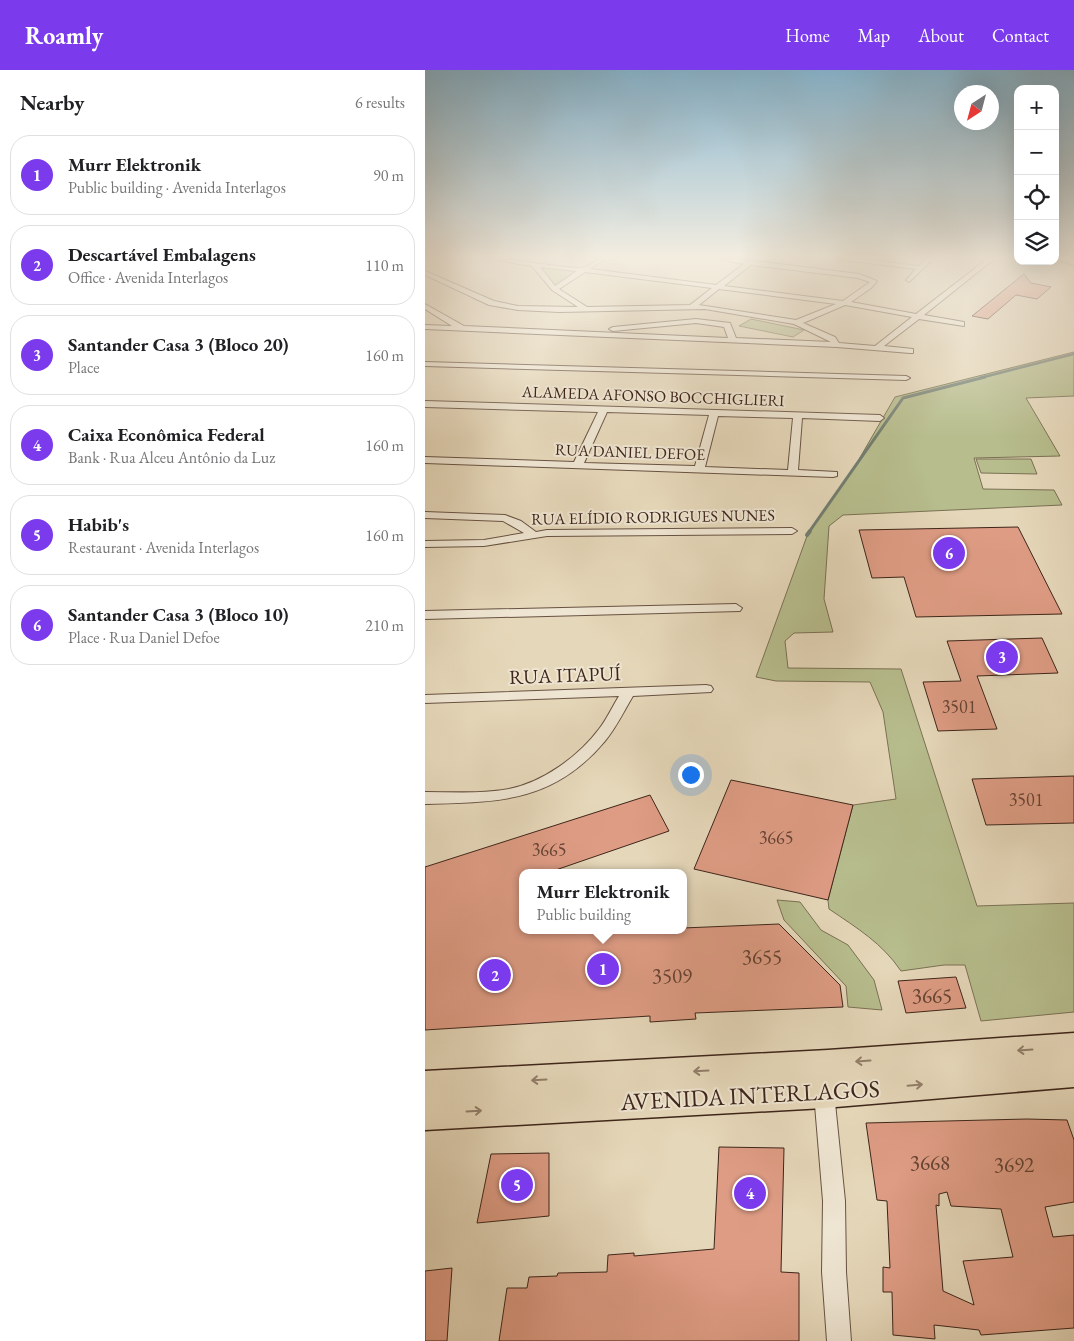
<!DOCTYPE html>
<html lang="en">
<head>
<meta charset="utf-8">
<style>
  :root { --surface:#fff; --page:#f2f2f2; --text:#202124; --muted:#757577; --line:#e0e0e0; --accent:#7c3aed }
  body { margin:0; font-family:"EB Garamond",serif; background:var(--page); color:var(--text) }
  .controls { position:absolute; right:15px; top:15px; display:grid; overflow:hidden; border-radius:10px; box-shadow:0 5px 20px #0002 }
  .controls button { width:45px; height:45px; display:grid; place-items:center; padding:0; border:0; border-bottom:1px solid var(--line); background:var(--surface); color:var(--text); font:25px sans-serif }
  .compass { position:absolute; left:529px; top:15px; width:45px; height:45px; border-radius:50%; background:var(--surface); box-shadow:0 5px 20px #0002; rotate:216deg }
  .you { position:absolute; left:265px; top:704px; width:18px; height:18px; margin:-12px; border:4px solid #fff; border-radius:50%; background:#1a73e8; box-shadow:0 0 0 8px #1a73e833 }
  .badge { display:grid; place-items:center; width:32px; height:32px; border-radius:50%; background:var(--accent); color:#fff; font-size:16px; font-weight:700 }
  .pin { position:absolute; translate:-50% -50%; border:2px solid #fff; box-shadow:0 1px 5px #0006 }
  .popup { position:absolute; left:94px; top:799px; width:168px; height:65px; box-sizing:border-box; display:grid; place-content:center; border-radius:10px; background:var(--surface); filter:drop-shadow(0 1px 4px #0005); font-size:16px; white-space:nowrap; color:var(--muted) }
  .popup b { font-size:19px; color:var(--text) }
  .popup::after { content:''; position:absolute; left:50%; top:100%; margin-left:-10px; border:10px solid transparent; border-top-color:var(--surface) }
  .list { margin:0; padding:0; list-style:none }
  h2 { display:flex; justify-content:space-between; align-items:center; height:65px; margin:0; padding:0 20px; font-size:21px }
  h2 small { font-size:16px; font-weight:400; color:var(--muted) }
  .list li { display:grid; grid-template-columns:32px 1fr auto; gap:15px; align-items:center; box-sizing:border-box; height:80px; margin:0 10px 10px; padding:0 10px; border:1px solid var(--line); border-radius:20px }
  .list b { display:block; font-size:19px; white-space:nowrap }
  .list p { margin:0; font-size:16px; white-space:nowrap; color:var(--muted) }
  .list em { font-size:16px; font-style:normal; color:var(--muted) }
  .icon { flex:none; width:28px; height:28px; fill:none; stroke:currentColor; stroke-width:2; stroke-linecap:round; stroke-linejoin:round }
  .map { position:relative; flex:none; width:649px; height:1271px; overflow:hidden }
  header { display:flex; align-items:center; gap:30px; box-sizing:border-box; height:70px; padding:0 25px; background:var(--accent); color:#fff }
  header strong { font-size:24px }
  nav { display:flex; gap:28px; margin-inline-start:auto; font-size:18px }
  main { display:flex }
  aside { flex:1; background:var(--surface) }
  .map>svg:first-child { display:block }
</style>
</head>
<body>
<header>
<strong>Roamly</strong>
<nav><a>Home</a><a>Map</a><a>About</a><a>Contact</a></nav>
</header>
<main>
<aside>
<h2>Nearby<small>6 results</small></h2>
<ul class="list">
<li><span class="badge">1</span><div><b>Murr Elektronik</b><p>Public building · Avenida Interlagos</p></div><em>90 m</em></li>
<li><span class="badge">2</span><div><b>Descartável Embalagens</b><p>Office · Avenida Interlagos</p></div><em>110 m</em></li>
<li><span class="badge">3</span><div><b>Santander Casa 3 (Bloco 20)</b><p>Place</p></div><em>160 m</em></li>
<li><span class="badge">4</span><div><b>Caixa Econômica Federal</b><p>Bank · Rua Alceu Antônio da Luz</p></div><em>160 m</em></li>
<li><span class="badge">5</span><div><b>Habib's</b><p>Restaurant · Avenida Interlagos</p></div><em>160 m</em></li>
<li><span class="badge">6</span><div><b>Santander Casa 3 (Bloco 10)</b><p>Place · Rua Daniel Defoe</p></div><em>210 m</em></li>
</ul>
</aside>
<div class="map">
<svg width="649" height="1271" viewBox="0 0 649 1271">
  <rect width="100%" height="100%" fill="#e5d7b9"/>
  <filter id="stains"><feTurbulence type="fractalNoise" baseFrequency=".004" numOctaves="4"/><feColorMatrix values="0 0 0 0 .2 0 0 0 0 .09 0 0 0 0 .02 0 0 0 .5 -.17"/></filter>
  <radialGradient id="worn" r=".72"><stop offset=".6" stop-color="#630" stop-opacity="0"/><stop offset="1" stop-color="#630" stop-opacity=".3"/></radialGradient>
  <g fill="#b7bd8d" stroke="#7a7154">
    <path d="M113,196L155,201L129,216Z"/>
    <path d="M326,249L379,260L368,267L314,256Z"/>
    <path d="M649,282V326L601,328L635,386L549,388L558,419L629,420L637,435L418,445L404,456L399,529L408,562L369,563L360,571L363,598L476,599L552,836L649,833V942L556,951L540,895H519L476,901C457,873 432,858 404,839L403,830L428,735L471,729L458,642L445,612L351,611L331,607L382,466L433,391L470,327Z"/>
    <path d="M551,389H606L612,404L556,403Z"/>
    <path d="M352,830L375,832L396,860L423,875L449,910L457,940L423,937L421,916L359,850Z"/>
  </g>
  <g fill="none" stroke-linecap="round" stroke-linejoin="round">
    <g stroke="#737e71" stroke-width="2.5">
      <path d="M631,189L649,196"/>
      <path d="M555,308L649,284"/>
    </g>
    <path stroke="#737e71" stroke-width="3" d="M384,462L478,328L560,307"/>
    <path stroke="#737e71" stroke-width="4" d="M382,465L385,461"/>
  </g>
  <g fill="#de9c84" stroke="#3e251a" fill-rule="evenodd">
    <path d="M599,204L606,213L626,217L612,229L591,225L563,249L547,246Z"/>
    <path d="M593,457L637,544L491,547L479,507L447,508L434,460Z"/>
    <path d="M617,568L633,603L552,606L572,659L513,661L498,612L536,611L522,571Z"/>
    <path d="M649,706V753L561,755L547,709Z"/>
    <path d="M306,710L428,735L403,830L269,799Z"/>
    <path d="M225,725L244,761L122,803H98V860H258V858L354,854L415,915L418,937L270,943L271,949L225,952V946L0,960V797Z"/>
    <path d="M531,907L541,938L481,943L473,911Z"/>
    <path d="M602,1049L642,1050L649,1070V1132L620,1137L628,1167L649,1165V1258L556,1265L554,1260L509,1255L510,1269L468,1265L467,1222H458V1197L465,1198L462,1131L452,1130L441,1053ZM522,1122L526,1136L576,1139L588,1187L538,1191L549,1235L518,1221L511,1135L514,1136V1124Z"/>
    <path d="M294,1077L359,1078L356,1202L374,1203V1271H74L82,1218H102L104,1207L132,1206L133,1203L182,1202L183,1185L209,1183V1186L289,1179Z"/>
    <path d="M124,1083V1146L52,1153L66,1084Z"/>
    <path d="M27,1198L22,1271H0V1201Z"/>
  </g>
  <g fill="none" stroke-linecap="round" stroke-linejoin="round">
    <g stroke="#685242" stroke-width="2">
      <g id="minor">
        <path d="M66,189C96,189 125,197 155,198C164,198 169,189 180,189L165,199L291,215L319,194L292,189H314L434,204L452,211L446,218L426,232L491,244L562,189H569L499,245L539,252V256L494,249L459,276L488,279V283H485L412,277L0,259V255L27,256L0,239V234L39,256L303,268L299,257L271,253L188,261L184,259L188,257L271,249L305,253L311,268L406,272L369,254L280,239L134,242L93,240L64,235L0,205V201L69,231L93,236L153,237L127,220L107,196ZM326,195L433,208L445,212L418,231L299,216ZM115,197L152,201L130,216ZM160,202L287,218L265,235L162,237L134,219ZM294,219L411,234L371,250L274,235ZM420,235L487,247L450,276L414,273L410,267L378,253Z"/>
        <path d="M411,189H435L494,196L501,189H508L484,212L481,210L491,199Z"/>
        <path d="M0,292L481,306L485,308L481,310L0,296Z"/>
        <path d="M0,331L455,345L459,348L455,351L377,348L373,400L412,402V406L408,407L0,393V387L149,392L173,342L0,337ZM182,342L284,345L270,396L159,393ZM293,346L368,348L363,400L280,397Z"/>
        <path d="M0,442L80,445L96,451L111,462L122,460L367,458L372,461L367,464L122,466L59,476L0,477V471L59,470L99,463L78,451L0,448Z"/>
        <path d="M311,534L317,538L315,541L0,549V541Z"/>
        <path d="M281,615L286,616L288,619L286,622L208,626C199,641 191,658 180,671C128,733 73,732 0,734V722C28,722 56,724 84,719C118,712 153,687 174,659C182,649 187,637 194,626L0,633V625Z"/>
        <path d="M399,1013L406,1016L409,1023L420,1131L421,1202L426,1271H402L397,1202L398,1131L389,1023L392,1016Z"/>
      </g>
    </g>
    <g stroke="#3e251a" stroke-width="3">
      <path id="primary" d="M649,963V1017L399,1038L0,1060V1001L403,980Z"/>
    </g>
    <use href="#minor" fill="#eee5d2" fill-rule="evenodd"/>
    <use href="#primary" fill="#e5d7b9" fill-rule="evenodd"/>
  </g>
  <defs><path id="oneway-shaft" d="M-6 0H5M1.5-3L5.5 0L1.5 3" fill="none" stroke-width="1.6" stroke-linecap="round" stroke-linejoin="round" transform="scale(1.25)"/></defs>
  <g stroke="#927e6a">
    <use href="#oneway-shaft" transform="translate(600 980) rotate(176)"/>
    <use href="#oneway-shaft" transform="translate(438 991) rotate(176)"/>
    <use href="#oneway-shaft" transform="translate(276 1001) rotate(177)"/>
    <use href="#oneway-shaft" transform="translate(114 1010) rotate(177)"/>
    <use href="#oneway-shaft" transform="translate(490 1015) rotate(-5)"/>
    <use href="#oneway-shaft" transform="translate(49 1041) rotate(-3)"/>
  </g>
  <linearGradient id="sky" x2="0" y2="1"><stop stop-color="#87b6d0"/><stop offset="0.51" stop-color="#f3ede0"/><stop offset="1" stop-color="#f3ede0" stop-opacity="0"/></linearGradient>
  <rect width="649" height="367" fill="url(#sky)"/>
  <g text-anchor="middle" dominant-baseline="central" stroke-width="4" stroke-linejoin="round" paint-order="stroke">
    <g font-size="16" fill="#3e251a" stroke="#eee5d2">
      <text transform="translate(228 326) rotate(2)">ALAMEDA AFONSO BOCCHIGLIERI</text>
      <text transform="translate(205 382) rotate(2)">RUA DANIEL DEFOE</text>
      <text transform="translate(228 447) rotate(-1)">RUA ELÍDIO RODRIGUES NUNES</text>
    </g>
    <g font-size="18" fill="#664334">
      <text x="534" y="636">3501</text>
      <text x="601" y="729">3501</text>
      <text x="351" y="767">3665</text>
      <text x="124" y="779">3665</text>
    </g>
    <g font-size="20" fill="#3e251a" stroke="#eee5d2">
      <text transform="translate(140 605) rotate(-2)">RUA ITAPUÍ</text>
    </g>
    <g font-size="21" fill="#664334">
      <text x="337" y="886">3655</text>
      <text x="247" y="905">3509</text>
      <text x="507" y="925">3665</text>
      <text x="505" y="1092">3668</text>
      <text x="589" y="1094">3692</text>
    </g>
    <g font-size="24" fill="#3e251a" stroke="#eee5d2">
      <text transform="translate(325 1025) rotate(-3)">AVENIDA INTERLAGOS</text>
    </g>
  </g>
  <rect width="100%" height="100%" filter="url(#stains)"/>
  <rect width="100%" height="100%" fill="url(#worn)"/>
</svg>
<div class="controls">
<button>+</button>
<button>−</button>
<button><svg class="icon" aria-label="locate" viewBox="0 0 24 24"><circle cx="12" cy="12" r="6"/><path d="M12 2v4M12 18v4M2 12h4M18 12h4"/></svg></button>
<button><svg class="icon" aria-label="layers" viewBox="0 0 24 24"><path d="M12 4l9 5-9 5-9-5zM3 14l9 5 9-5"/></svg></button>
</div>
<svg class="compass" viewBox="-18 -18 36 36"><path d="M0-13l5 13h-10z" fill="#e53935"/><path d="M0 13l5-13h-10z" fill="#757577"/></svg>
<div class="you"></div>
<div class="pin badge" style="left:178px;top:899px">1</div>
<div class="popup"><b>Murr Elektronik</b>Public building</div>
<div class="pin badge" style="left:70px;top:905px">2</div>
<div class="pin badge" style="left:577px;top:587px">3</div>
<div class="pin badge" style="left:325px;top:1123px">4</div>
<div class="pin badge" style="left:92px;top:1115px">5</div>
<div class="pin badge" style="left:524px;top:483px">6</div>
</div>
</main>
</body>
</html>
